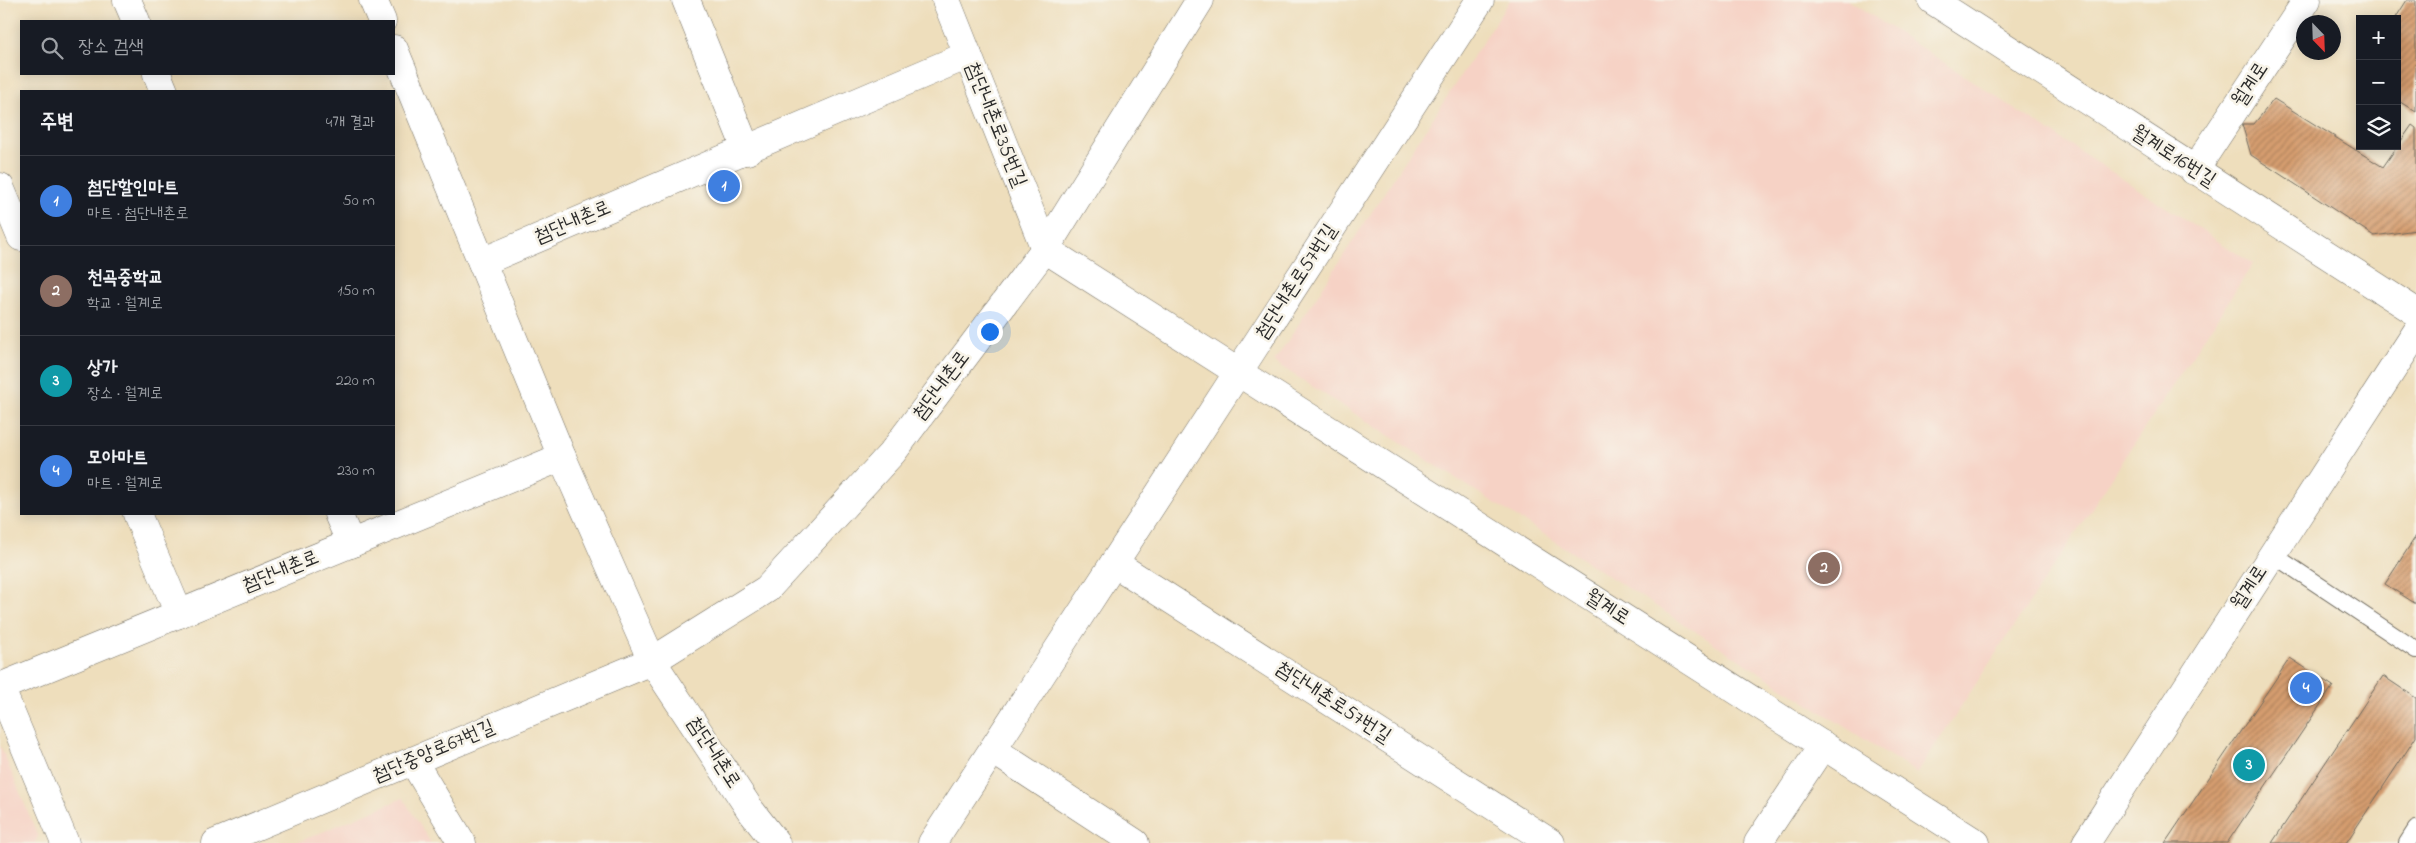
<!DOCTYPE html>
<html lang="ko">
<head>
<meta charset="utf-8">
<style>
  :root { --surface:#171b24; --page:#242831; --text:#f1f3f6; --muted:#9ea1a6; --line:#363941; --accent:#1f6fb2 }
  body { margin:0; font-family:"Indie Flower","Poor Story",sans-serif; background:var(--page); color:var(--text) }
  .controls { position:absolute; right:15px; top:15px; display:grid; overflow:hidden; border-radius:0px; box-shadow:0 2px 12px #0003 }
  .controls button { width:45px; height:45px; display:grid; place-items:center; padding:0; border:0; border-bottom:1px solid var(--line); background:var(--surface); color:var(--text); font:25px sans-serif }
  .compass { position:absolute; left:2296px; top:15px; width:45px; height:45px; border-radius:50%; background:var(--surface); box-shadow:0 2px 12px #0003; rotate:157deg }
  .you { position:absolute; left:989px; top:331px; width:18px; height:18px; margin:-12px; border:4px solid #fff; border-radius:50%; background:#1a73e8; box-shadow:0 0 0 8px #1a73e833 }
  .badge { display:grid; place-items:center; width:32px; height:32px; border-radius:50%; background:var(--accent); color:#fff; font-size:16px; font-weight:700 }
  .pin { position:absolute; translate:-50% -50%; border:2px solid #fff; box-shadow:0 1px 5px #0006 }
  .list { margin:0; padding:0; list-style:none }
  h2 { display:flex; justify-content:space-between; align-items:center; height:65px; margin:0; padding:0 20px; font-size:21px }
  h2 small { font-size:16px; font-weight:400; color:var(--muted) }
  .list li { display:grid; grid-template-columns:32px 1fr auto; gap:15px; align-items:center; box-sizing:border-box; height:90px; padding:0 20px; border-top:1px solid var(--line) }
  .list b { display:block; font-size:19px; white-space:nowrap }
  .list p { margin:0; font-size:16px; white-space:nowrap; color:var(--muted) }
  .list em { font-size:16px; font-style:normal; color:var(--muted) }
  .icon { flex:none; width:28px; height:28px; fill:none; stroke:currentColor; stroke-width:2; stroke-linecap:round; stroke-linejoin:round }
  .map { position:relative; flex:none; width:2416px; height:843px; overflow:hidden }
  .search { position:absolute; background:var(--surface); box-shadow:0 2px 12px #0003; left:20px; top:20px; width:375px; height:55px; display:flex; align-items:center; gap:12px; box-sizing:border-box; padding:0 18px; border-radius:0px; color:var(--muted); font-size:19px }
  .panel { position:absolute; background:var(--surface); box-shadow:0 2px 12px #0003; left:20px; top:90px; width:375px; height:425px; border-radius:0px }
  .map>svg:first-child { display:block }
</style>
</head>
<body>
<div class="map">
<svg width="2416" height="843" viewBox="0 0 2416 843">
  <defs>
    <pattern id="building-hatch" width="6" height="6" patternUnits="userSpaceOnUse" patternTransform="scale(1.25)"><rect width="6" height="6" fill="#d59d6f"/><path d="M-1 1l2-2M0 6l6-6M5 7l2-2" fill="none" stroke="#ad805b"/></pattern>
  </defs>
  <rect width="100%" height="100%" fill="#f7f3e8"/>
  <filter id="ink" filterUnits="userSpaceOnUse"><feTurbulence type="fractalNoise" baseFrequency=".02" numOctaves="2"/><feDisplacementMap in="SourceGraphic" scale="10" xChannelSelector="R" yChannelSelector="G"/><feConvolveMatrix kernelMatrix="1 2 1 2 8 2 1 2 1" color-interpolation-filters="sRGB"/></filter>
  <filter id="wash" filterUnits="userSpaceOnUse"><feTurbulence type="fractalNoise" baseFrequency=".0096" numOctaves="4" result="noise"/><feDisplacementMap in="SourceGraphic" scale="20" xChannelSelector="R" yChannelSelector="G"/><feGaussianBlur stdDeviation="1.12" result="paint"/><feColorMatrix in="noise" values="0 0 0 0 0 0 0 0 0 0 0 0 0 0 0 0 0 1.4 0 .05"/><feComposite in="paint" operator="in"/></filter>
  <g filter="url(#wash)">
    <rect width="100%" height="100%" fill="#eedebc"/>
    <g fill="#f6d2c5">
      <path d="M1510,0H1848L2253,264L1917,773L1274,362Z"/>
      <path d="M0,745L38,836L35,843H0Z"/>
      <path d="M403,798L431,843H296Z"/>
    </g>
    <g id="blocks">
      <g fill="url(#building-hatch)">
        <path d="M2407,0H2416V112L2397,100V19H2395Z"/>
        <path d="M2274,99L2383,167L2412,125L2416,128V230L2374,236L2251,155L2242,124H2254Z"/>
        <path d="M2416,536V604L2385,584Z"/>
        <path d="M2290,658L2333,686L2227,843H2165Z"/>
        <path d="M2383,676L2416,698V737L2346,843H2272Z"/>
      </g>
    </g>
  </g>
  <g filter="url(#ink)">
    <use href="#blocks" fill-opacity="0" stroke="#6f6a5e" stroke-width="1"/>
    <g fill="none" stroke-linecap="round" stroke-linejoin="round">
      <g stroke="#6f6a5e" stroke-width="18">
        <g id="lane">
          <path d="M2272,554L2416,650"/>
          <path d="M2407,843L2416,829"/>
        </g>
      </g>
      <g stroke="#6f6a5e" stroke-width="29">
        <g id="street">
          <path d="M127,0L136,21"/>
          <path d="M686,0L747,151"/>
          <path d="M946,0L1045,249L1976,843"/>
          <path d="M1932,0L2416,312"/>
          <path d="M157,74L164,91"/>
          <path d="M2194,171L2307,0"/>
          <path d="M0,187L21,237"/>
          <path d="M482,262L968,55"/>
          <path d="M137,514L179,614"/>
          <path d="M338,514L351,544"/>
          <path d="M1114,563L1551,843"/>
          <path d="M0,687L562,457"/>
          <path d="M0,687L65,843"/>
          <path d="M993,750L1135,843"/>
          <path d="M413,761L462,843"/>
          <path d="M216,843L652,661L767,589L892,453L1045,249L1200,0"/>
          <path d="M932,843L1480,0"/>
          <path d="M1758,843L1823,745"/>
        </g>
      </g>
      <g stroke="#6f6a5e" stroke-width="29">
        <g id="secondary">
          <path d="M373,0L382,21"/>
          <path d="M394,49L562,457L652,661L751,811L776,843"/>
          <path d="M2086,843L2416,333"/>
        </g>
      </g>
      <use href="#lane" stroke="#fff" stroke-width="16"/>
      <use href="#street" stroke="#fff" stroke-width="28"/>
      <use href="#secondary" stroke="#fff" stroke-width="28"/>
    </g>
  </g>
  <g text-anchor="middle" dominant-baseline="central" stroke-width="5" stroke-linejoin="round" paint-order="stroke">
    <g font-size="20" fill="#2b2b2b" stroke="#f7f3e8">
      <text transform="translate(2251 85) rotate(-57)">월계로</text>
      <text transform="translate(995 125) rotate(68)">첨단내촌로35번길</text>
      <text transform="translate(2173 157) rotate(33)">월계로16번길</text>
      <text transform="translate(573 223) rotate(-23)">첨단내촌로</text>
      <text transform="translate(1297 282) rotate(-57)">첨단내촌로57번길</text>
      <text transform="translate(942 386) rotate(-53)">첨단내촌로</text>
      <text transform="translate(281 572) rotate(-22)">첨단내촌로</text>
      <text transform="translate(2250 588) rotate(-57)">월계로</text>
      <text transform="translate(1607 608) rotate(33)">월계로</text>
      <text transform="translate(1333 703) rotate(33)">첨단내촌로57번길</text>
      <text transform="translate(434 752) rotate(-23)">첨단중앙로67번길</text>
      <text transform="translate(713 753) rotate(57)">첨단내촌로</text>
    </g>
  </g>
</svg>
<div class="controls">
<button>+</button>
<button>−</button>
<button><svg class="icon" aria-label="layers" viewBox="0 0 24 24"><path d="M12 4l9 5-9 5-9-5zM3 14l9 5 9-5"/></svg></button>
</div>
<svg class="compass" viewBox="-18 -18 36 36"><path d="M0-13l5 13h-10z" fill="#e53935"/><path d="M0 13l5-13h-10z" fill="#9ea1a6"/></svg>
<div class="you"></div>
<div class="pin badge" style="left:724px;top:186px;background:#3f7fe0">1</div>
<div class="pin badge" style="left:1824px;top:568px;background:#8d6e63">2</div>
<div class="pin badge" style="left:2249px;top:765px;background:#0f9aa8">3</div>
<div class="pin badge" style="left:2306px;top:688px;background:#3f7fe0">4</div>
<div class="search"><svg class="icon" aria-label="search" viewBox="0 0 24 24"><circle cx="10" cy="10" r="6"/><path d="M15 15l6 6"/></svg>장소 검색</div>
<section class="panel">
<h2>주변<small>4개 결과</small></h2>
<ul class="list">
<li><span class="badge" style="background:#3f7fe0">1</span><div><b>첨단할인마트</b><p>마트 · 첨단내촌로</p></div><em>50 m</em></li>
<li><span class="badge" style="background:#8d6e63">2</span><div><b>천곡중학교</b><p>학교 · 월계로</p></div><em>150 m</em></li>
<li><span class="badge" style="background:#0f9aa8">3</span><div><b>상가</b><p>장소 · 월계로</p></div><em>220 m</em></li>
<li><span class="badge" style="background:#3f7fe0">4</span><div><b>모아마트</b><p>마트 · 월계로</p></div><em>230 m</em></li>
</ul>
</section>
</div>
</body>
</html>
